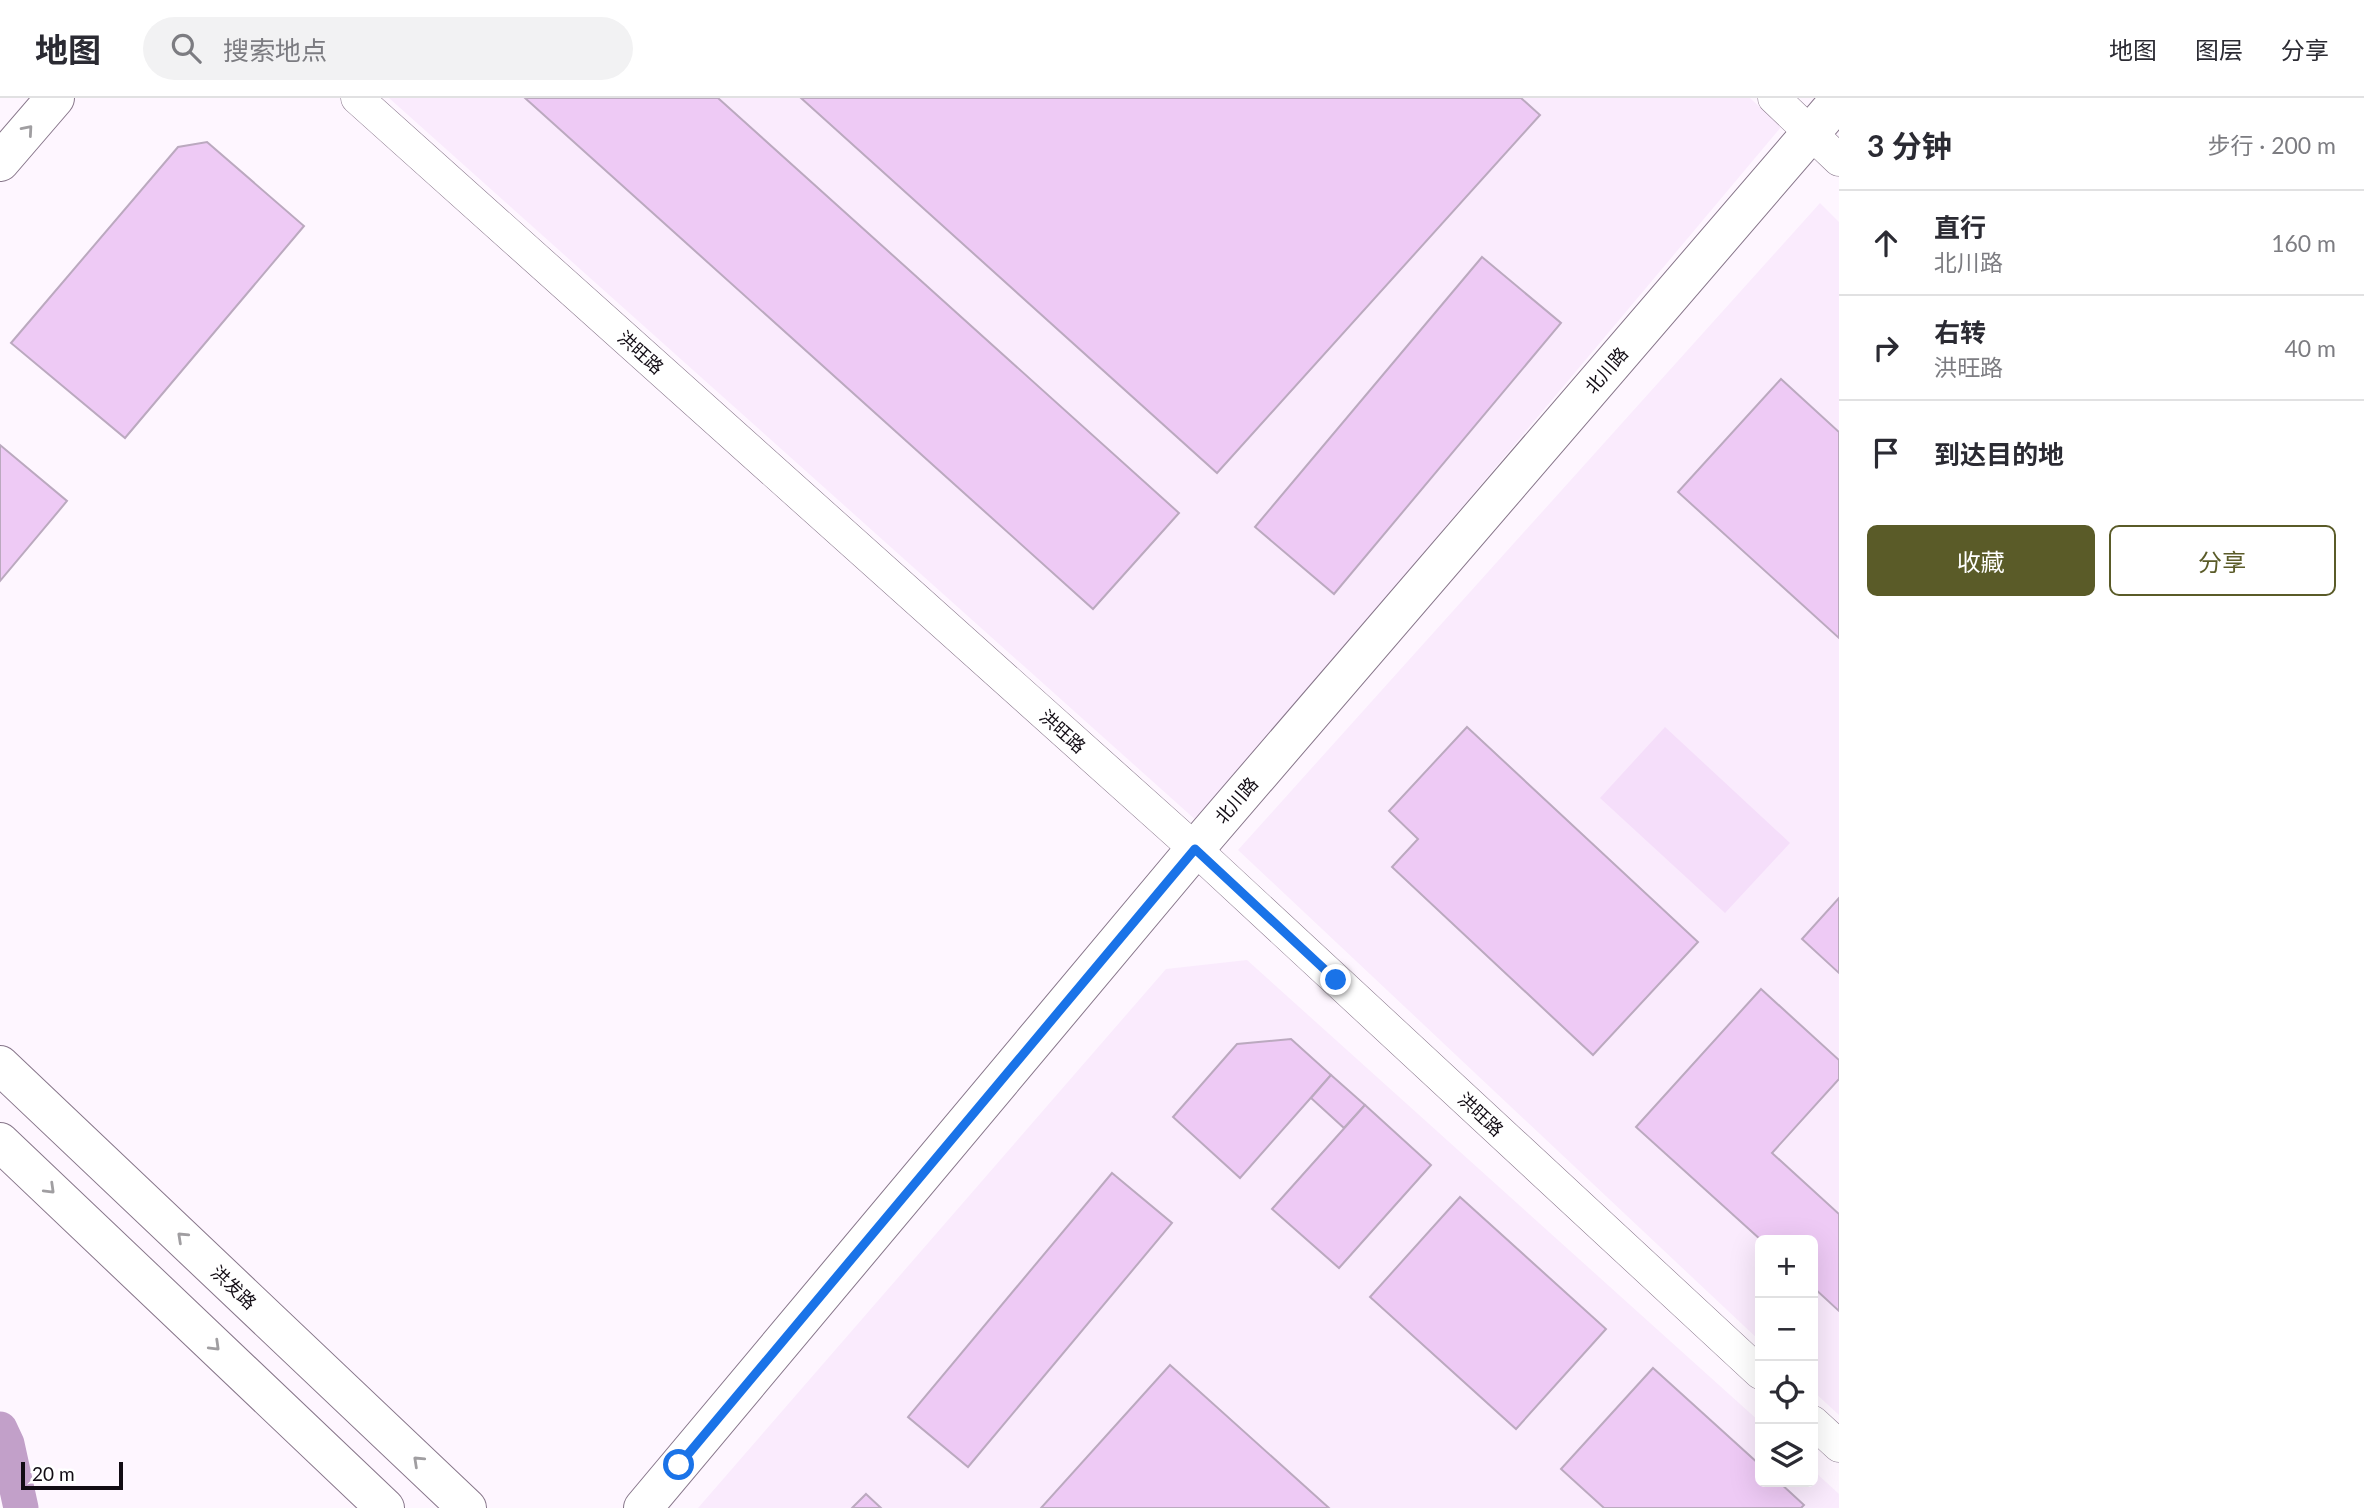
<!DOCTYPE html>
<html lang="zh">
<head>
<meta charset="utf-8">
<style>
  :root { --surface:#fff; --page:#f2f2f3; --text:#2b2b33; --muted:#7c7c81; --line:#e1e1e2; --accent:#5a5b28 }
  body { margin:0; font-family:Lato,"Noto Sans SC",sans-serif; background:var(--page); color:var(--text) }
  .controls { position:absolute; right:21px; bottom:21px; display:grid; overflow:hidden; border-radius:10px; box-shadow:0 7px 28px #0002 }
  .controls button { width:63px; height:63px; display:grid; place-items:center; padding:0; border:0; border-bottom:2px solid var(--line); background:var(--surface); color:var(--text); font:35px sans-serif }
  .scale { position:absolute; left:21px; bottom:18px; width:102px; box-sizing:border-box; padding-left:7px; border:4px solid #120c14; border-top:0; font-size:19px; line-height:24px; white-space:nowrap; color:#120c14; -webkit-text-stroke:5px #fff; paint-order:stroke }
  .stop { position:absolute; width:21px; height:21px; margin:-16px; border:5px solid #1a73e8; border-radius:50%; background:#fff }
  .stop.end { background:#1a73e8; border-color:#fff; box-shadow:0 2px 7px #0008 }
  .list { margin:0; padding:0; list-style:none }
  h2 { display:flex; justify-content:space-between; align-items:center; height:91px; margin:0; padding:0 28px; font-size:30px }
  h2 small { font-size:23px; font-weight:400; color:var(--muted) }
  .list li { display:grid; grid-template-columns:46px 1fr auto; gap:21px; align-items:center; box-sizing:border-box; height:105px; padding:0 28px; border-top:2px solid var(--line) }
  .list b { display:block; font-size:26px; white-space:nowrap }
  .list p { margin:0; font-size:23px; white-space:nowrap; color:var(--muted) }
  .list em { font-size:23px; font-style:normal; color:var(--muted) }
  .actions { display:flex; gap:14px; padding:21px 28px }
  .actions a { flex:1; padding:16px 0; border:2px solid var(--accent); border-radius:10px; text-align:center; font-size:24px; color:var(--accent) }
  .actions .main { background:var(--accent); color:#fff }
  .icon { flex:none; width:38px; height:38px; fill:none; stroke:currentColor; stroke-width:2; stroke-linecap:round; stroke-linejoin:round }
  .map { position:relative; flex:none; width:1839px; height:1410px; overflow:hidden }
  header { display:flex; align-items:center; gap:42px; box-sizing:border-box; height:98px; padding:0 35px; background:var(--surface); border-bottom:2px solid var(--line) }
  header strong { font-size:33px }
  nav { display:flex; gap:38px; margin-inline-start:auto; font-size:24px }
  .search { width:490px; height:63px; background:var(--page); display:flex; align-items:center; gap:18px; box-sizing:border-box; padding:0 24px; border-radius:38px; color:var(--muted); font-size:26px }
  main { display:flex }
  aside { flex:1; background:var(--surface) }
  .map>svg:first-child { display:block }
</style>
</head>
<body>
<header>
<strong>地图</strong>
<div class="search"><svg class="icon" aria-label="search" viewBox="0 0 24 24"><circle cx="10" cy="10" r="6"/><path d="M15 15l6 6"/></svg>搜索地点</div>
<nav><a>地图</a><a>图层</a><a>分享</a></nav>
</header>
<main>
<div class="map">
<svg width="1839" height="1410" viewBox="0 0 1839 1410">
  <rect width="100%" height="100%" fill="#fef6ff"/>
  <g fill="#faebfd">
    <path d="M389,0H1750L1781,29L1198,724Z"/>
    <path d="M1820,105L1839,124V1317L1813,1293V1142H1760V1243L1238,752Z"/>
    <path d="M1247,862L1760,1324V1384H1813V1372L1839,1396V1410H698L1166,871Z"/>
  </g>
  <path fill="#f5defa" d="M1665,629L1790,745L1725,815L1600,700Z"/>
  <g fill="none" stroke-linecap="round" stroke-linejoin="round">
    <path stroke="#c2a0c9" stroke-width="35" d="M0,1331L7,1346L21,1410"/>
  </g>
  <g fill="#eecaf5" stroke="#bba9bf" stroke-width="2">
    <path d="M525,0H718L1179,415L1093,511Z"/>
    <path d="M801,0H1521L1540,17L1217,375Z"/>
    <path d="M207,44L304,128L125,340L11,245L178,49Z"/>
    <path d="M1482,159L1561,225L1334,496L1255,429Z"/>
    <path d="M1781,281L1839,334V540L1678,394Z"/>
    <path d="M0,347L67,403L0,483Z"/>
    <path d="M1467,629L1698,844L1593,957L1392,769L1418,741L1389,713Z"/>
    <path d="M1839,800V875L1802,841Z"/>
    <path d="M1761,891L1839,962V981L1772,1055L1839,1116V1213L1813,1189V1142H1761L1636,1029Z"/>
    <path d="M1291,941L1331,977L1240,1080L1173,1019L1237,946Z"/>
    <path d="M1331,977L1365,1007L1344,1030L1311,1000Z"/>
    <path d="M1365,1007L1431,1067L1339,1170L1272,1111Z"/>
    <path d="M1112,1075L1172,1125L968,1369L908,1319Z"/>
    <path d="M1460,1099L1606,1231L1516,1331L1370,1199Z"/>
    <path d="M1170,1267L1329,1410H1041Z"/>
    <path d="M1653,1270L1760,1367V1384H1779L1804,1407L1801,1410H1604L1561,1371Z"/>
    <path d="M866,1396L881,1410H852Z"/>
  </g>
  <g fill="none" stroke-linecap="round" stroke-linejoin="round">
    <g stroke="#87768a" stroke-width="33">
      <g id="minor">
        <path d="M357,0L1195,751L1760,1275"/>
        <path d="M1774,0L1839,62"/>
        <path d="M1813,1324L1839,1348"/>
      </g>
    </g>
    <g stroke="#87768a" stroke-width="40">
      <g id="tertiary">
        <path d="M0,64L55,0"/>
        <path d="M0,967L467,1410"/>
        <path d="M0,1044L385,1410"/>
      </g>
    </g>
    <g stroke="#87768a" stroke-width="40">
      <path id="secondary" d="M643,1410L1195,751L1839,2"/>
    </g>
    <use href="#minor" stroke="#fff" stroke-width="32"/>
    <use href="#tertiary" stroke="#fff" stroke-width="38"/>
    <use href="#secondary" stroke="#fff" stroke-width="38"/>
  </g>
  <defs><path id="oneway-chevron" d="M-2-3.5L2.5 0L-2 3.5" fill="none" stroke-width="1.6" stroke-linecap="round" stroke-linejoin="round" transform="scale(1.75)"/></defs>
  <g stroke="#a09ea1">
    <use href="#oneway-chevron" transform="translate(28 32) rotate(-49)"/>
    <use href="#oneway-chevron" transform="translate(50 1091) rotate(44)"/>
    <use href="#oneway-chevron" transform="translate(182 1139) rotate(-137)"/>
    <use href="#oneway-chevron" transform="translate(215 1248) rotate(44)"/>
    <use href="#oneway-chevron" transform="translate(418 1363) rotate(-137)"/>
  </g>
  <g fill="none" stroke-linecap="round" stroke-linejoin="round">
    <path stroke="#1a73e8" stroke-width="9" d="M679,1367L1195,751L1336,882"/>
  </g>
  <g text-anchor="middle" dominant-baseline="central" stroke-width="5" stroke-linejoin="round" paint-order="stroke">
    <g font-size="18" fill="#120c14" stroke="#fff">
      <text transform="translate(641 254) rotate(42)">洪旺路</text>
      <text transform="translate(1606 272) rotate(-49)">北川路</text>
      <text transform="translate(1063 633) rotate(42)">洪旺路</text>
      <text transform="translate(1236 702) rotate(-49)">北川路</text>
      <text transform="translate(1481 1016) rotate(43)">洪旺路</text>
      <text transform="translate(234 1189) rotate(43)">洪发路</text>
    </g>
  </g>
</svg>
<div class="controls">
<button>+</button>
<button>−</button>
<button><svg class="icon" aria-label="locate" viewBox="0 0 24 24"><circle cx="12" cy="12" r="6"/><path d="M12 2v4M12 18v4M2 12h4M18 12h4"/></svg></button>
<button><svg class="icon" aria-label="layers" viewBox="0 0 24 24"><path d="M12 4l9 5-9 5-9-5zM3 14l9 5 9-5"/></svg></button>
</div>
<div class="scale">20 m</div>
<div class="stop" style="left:679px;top:1367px"></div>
<div class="stop end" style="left:1336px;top:882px"></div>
</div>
<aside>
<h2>3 分钟<small>步行 · 200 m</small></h2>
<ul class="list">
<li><svg class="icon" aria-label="ahead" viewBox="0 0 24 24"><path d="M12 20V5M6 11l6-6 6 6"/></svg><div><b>直行</b><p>北川路</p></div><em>160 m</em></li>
<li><svg class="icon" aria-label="right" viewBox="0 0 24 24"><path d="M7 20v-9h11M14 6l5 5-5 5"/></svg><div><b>右转</b><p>洪旺路</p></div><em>40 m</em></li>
<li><svg class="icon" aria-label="arrive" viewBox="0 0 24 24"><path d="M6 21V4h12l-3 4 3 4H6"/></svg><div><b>到达目的地</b></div></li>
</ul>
<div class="actions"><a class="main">收藏</a><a>分享</a></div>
</aside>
</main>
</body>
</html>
